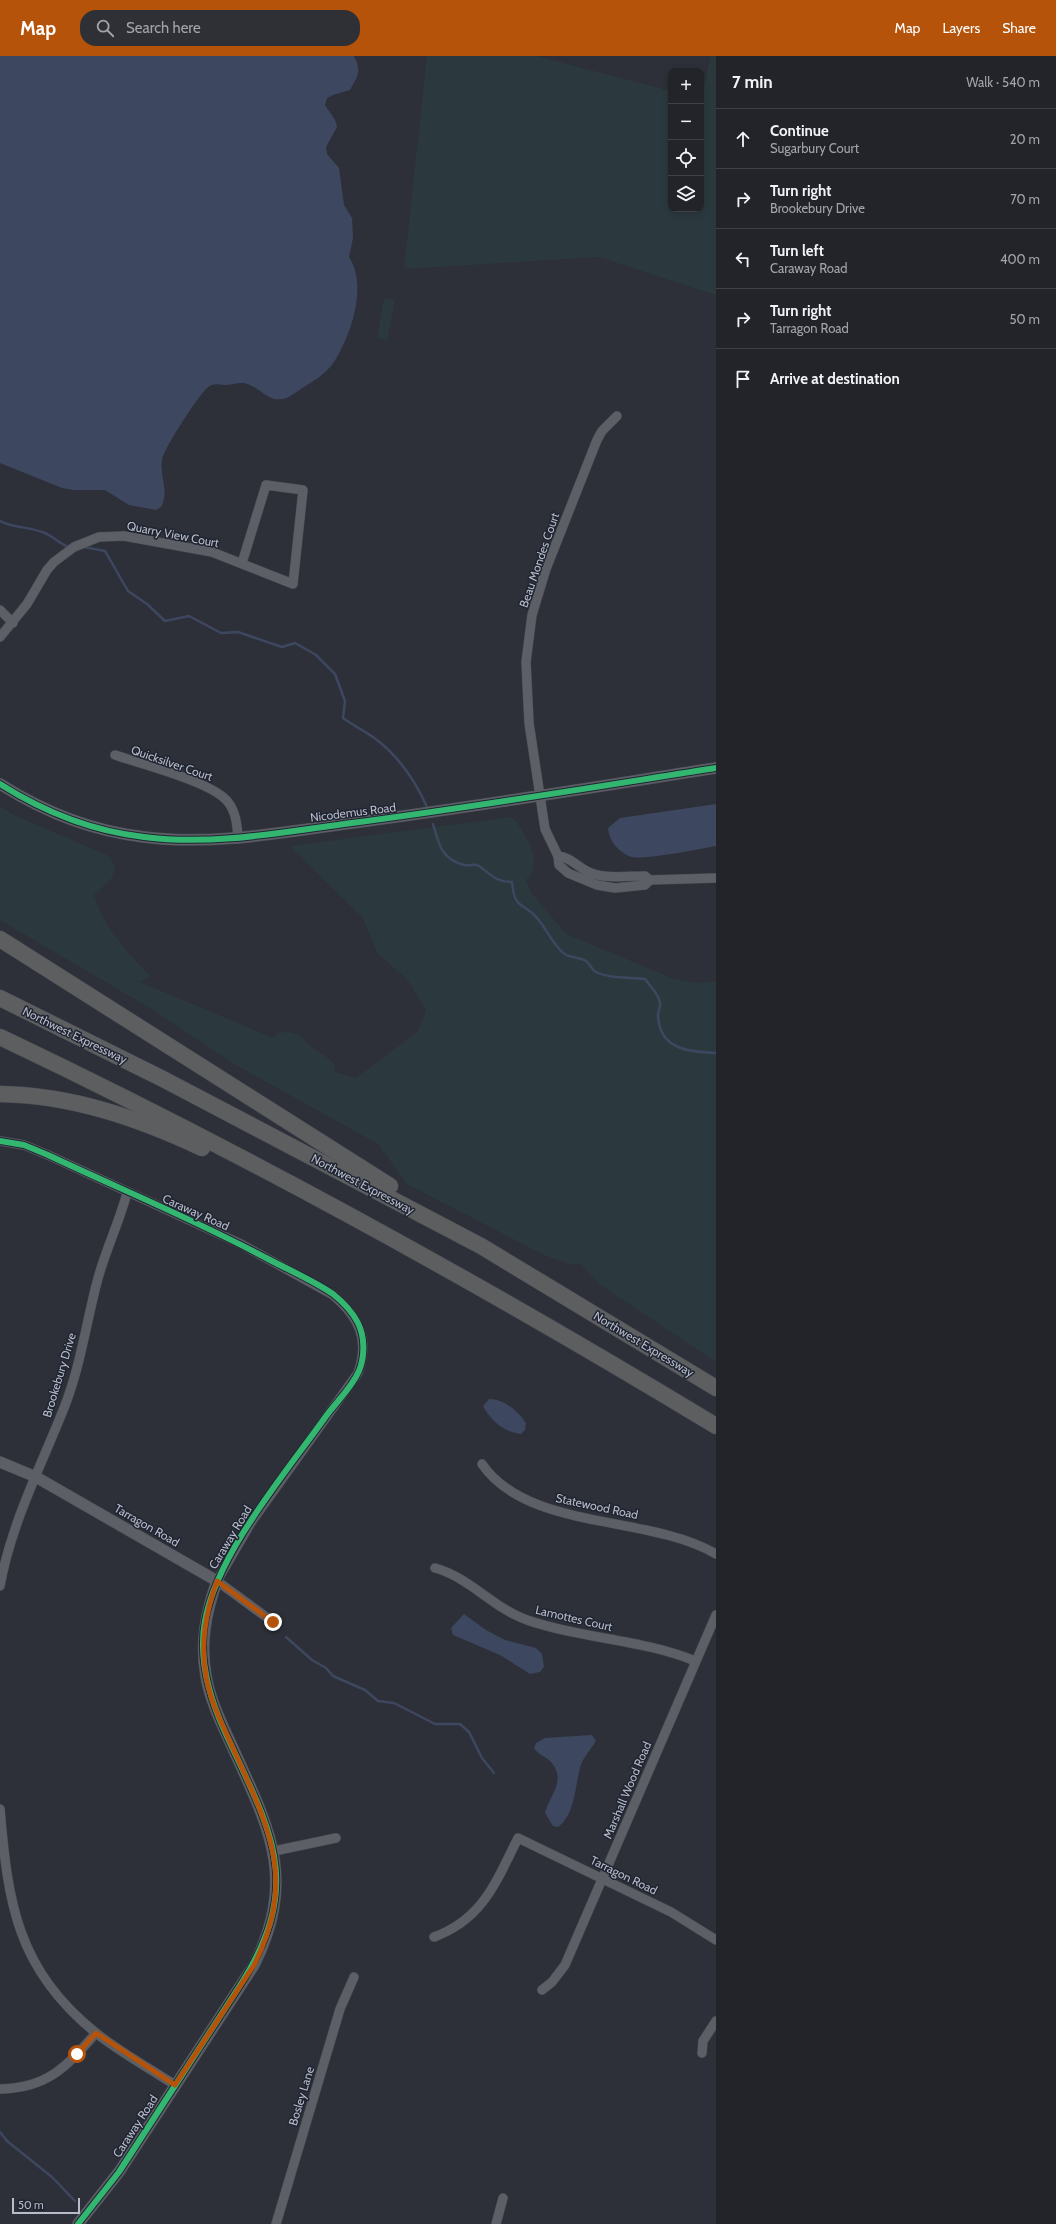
<!DOCTYPE html>
<html lang="en">
<head>
<meta charset="utf-8">
<style>
  :root { --surface:#22242a; --page:#2e3036; --text:#f1f3f6; --muted:#a2a4a8; --line:#3f4147; --accent:#b45309 }
  body { margin:0; font-family:Cabin,sans-serif; background:var(--page); color:var(--text) }
  .controls { position:absolute; right:12px; top:12px; display:grid; overflow:hidden; border-radius:8px; box-shadow:0 2px 6px #0003 }
  .controls button { width:36px; height:36px; display:grid; place-items:center; padding:0; border:0; border-bottom:1px solid var(--line); background:var(--surface); color:var(--text); font:20px sans-serif }
  .scale { position:absolute; left:12px; bottom:10px; width:68px; box-sizing:border-box; padding-left:4px; border:2px solid #b8bbc8; border-top:0; font-size:11px; line-height:14px; white-space:nowrap; color:#b8bbc8; -webkit-text-stroke:3px #202533; paint-order:stroke }
  .stop { position:absolute; width:12px; height:12px; margin:-9px; border:3px solid #b45309; border-radius:50%; background:#fff }
  .stop.end { background:#b45309; border-color:#fff; box-shadow:0 1px 4px #0008 }
  .list { margin:0; padding:0; list-style:none }
  h2 { display:flex; justify-content:space-between; align-items:center; height:52px; margin:0; padding:0 16px; font-size:17px }
  h2 small { font-size:13px; font-weight:400; color:var(--muted) }
  .list li { display:grid; grid-template-columns:26px 1fr auto; gap:12px; align-items:center; box-sizing:border-box; height:60px; padding:0 16px; border-top:1px solid var(--line) }
  .list b { display:block; font-size:15px; white-space:nowrap }
  .list p { margin:0; font-size:13px; white-space:nowrap; color:var(--muted) }
  .list em { font-size:13px; font-style:normal; color:var(--muted) }
  .icon { flex:none; width:22px; height:22px; fill:none; stroke:currentColor; stroke-width:2; stroke-linecap:round; stroke-linejoin:round }
  .map { position:relative; flex:none; width:716px; height:2168px; overflow:hidden }
  header { display:flex; align-items:center; gap:24px; box-sizing:border-box; height:56px; padding:0 20px; background:var(--accent); color:#fff }
  header strong { font-size:19px }
  nav { display:flex; gap:22px; margin-inline-start:auto; font-size:14px }
  .search { width:280px; height:36px; background:var(--page); display:flex; align-items:center; gap:10px; box-sizing:border-box; padding:0 14px; border-radius:16px; color:var(--muted); font-size:15px }
  main { display:flex }
  aside { flex:1; background:var(--surface) }
  .map>svg:first-child { display:block }
</style>
</head>
<body>
<header>
<strong>Map</strong>
<div class="search"><svg class="icon" aria-label="search" viewBox="0 0 24 24"><circle cx="10" cy="10" r="6"/><path d="M15 15l6 6"/></svg>Search here</div>
<nav><a>Map</a><a>Layers</a><a>Share</a></nav>
</header>
<main>
<div class="map">
<svg width="716" height="2168" viewBox="0 0 716 2168">
  <rect width="100%" height="100%" fill="#2d3038"/>
  <g fill="#2b393e">
    <path d="M427,0H536L671,35V153H701V43L711,0H716V239L599,201L404,213Z"/>
    <path d="M384,242L395,244L387,284L377,282Z"/>
    <path d="M0,750L16,760L109,800L115,811L112,822L94,839C103,872 128,896 150,920L140,926L273,982L277,977L288,976L300,979L308,988L332,1005L335,1010V1016L356,1022L418,975L426,954L407,923L378,898L362,861L290,790L512,761C522,771 539,800 533,814C532,818 528,821 526,824L530,835L566,878L674,923L698,927L716,925V1306L598,1227L581,1208H569L544,1199L407,1128L378,1088L234,1008L150,952L0,864Z"/>
  </g>
  <g fill="#3e4760">
    <path d="M0,0H354C362,16 358,19 350,34L333,39L327,42L325,49L335,64L337,71L326,91L327,98L339,112L344,149L352,162L353,182L349,201C368,229 351,280 334,306C326,318 312,326 301,333C296,336 289,342 283,343C269,346 262,334 250,329C242,325 235,328 227,329C219,329 213,326 207,332C198,340 163,394 162,404C159,420 170,436 161,451L156,454L129,449L105,434H74L62,432L0,407Z"/>
    <path d="M716,748V790C699,793 646,804 632,801C619,797 609,785 608,772L620,762Z"/>
    <path d="M489,1343C504,1343 518,1355 526,1367L525,1374L521,1378C505,1377 490,1364 483,1350Z"/>
    <path d="M464,1558L486,1574L505,1584L536,1592L542,1598L544,1611L540,1616L530,1618L500,1599L453,1579L451,1572Z"/>
    <path d="M592,1679L596,1685C591,1693 582,1703 580,1712C575,1730 575,1759 558,1771L553,1770L545,1757C550,1738 567,1725 551,1706C546,1700 538,1699 534,1692L536,1687L545,1682Z"/>
  </g>
  <g fill="none" stroke-linecap="round" stroke-linejoin="round">
    <g stroke="#3e4760" stroke-width="2.5">
      <path d="M0,465C14,472 31,471 45,477C54,481 60,488 69,491"/>
      <path d="M84,491L105,495L128,535L147,548L165,565L189,560L221,577L238,576L282,591L295,587L316,599L335,618L345,645L343,662C354,670 367,676 377,684C400,702 415,724 427,751"/>
      <path d="M433,768C439,788 441,803 464,809C468,810 473,808 477,809C490,816 493,826 512,826C515,856 522,844 538,863C546,873 552,886 561,895C568,903 577,900 586,905C590,908 592,914 596,916C610,923 630,921 645,923C650,930 659,938 660,947C661,951 658,955 658,959C659,994 690,996 716,997"/>
      <path d="M286,1581L312,1604L326,1612L333,1620L365,1634L378,1645L394,1647L435,1668H460L469,1676L482,1702L494,1717"/>
      <path d="M0,2076L7,2085L52,2121L75,2145"/>
    </g>
    <g stroke="#494b51" stroke-width="10">
      <g id="minor">
        <path d="M617,360L602,375L597,384L546,513L532,559L526,606L529,667L545,773L558,800L559,809L568,817L597,829L615,832L645,829L650,824"/>
        <path d="M0,554L13,567"/>
        <path d="M0,581L27,548L47,514L54,506L74,491L99,481L124,480L212,496L293,528L303,434L266,429L242,507"/>
        <path d="M115,699C141,708 213,726 228,746C236,756 237,769 238,781"/>
        <path d="M558,800C571,801 578,812 591,817C606,823 628,820 645,820L650,824L716,822"/>
        <path d="M0,1085L24,1089L48,1099L241,1188L333,1239C359,1261 370,1283 358,1317L252,1465L217,1525L273,1566"/>
        <path d="M482,1408C528,1475 648,1458 716,1498"/>
        <path d="M435,1512C469,1521 493,1552 527,1564C582,1583 641,1583 695,1605"/>
        <path d="M0,1530C11,1468 41,1410 64,1352C80,1312 86,1268 97,1226C105,1195 119,1167 127,1137"/>
        <path d="M0,1753C8,1848 17,1913 96,1977C120,1996 149,2012 175,2029"/>
        <path d="M274,1795L336,1782"/>
        <path d="M434,1881C483,1863 496,1826 518,1782L671,1856L716,1884"/>
        <path d="M542,1934L552,1926L565,1909L716,1559"/>
        <path d="M702,1997L703,1985L716,1965"/>
        <path d="M0,2033C48,2032 66,2011 96,1977"/>
        <path d="M276,2168L340,1953L354,1921"/>
        <path d="M496,2168L503,2142"/>
      </g>
    </g>
    <g stroke="#494b51" stroke-width="12">
      <g id="tertiary">
        <path d="M0,728C44,756 92,775 144,781C213,790 284,776 352,767C474,751 595,731 716,712"/>
        <path d="M0,1406L36,1421L217,1525C206,1556 200,1586 206,1620C210,1644 221,1666 231,1688C268,1770 298,1821 254,1909L119,2116L78,2168"/>
      </g>
    </g>
    <g stroke="#494c54" stroke-width="17">
      <g id="motorway">
        <path d="M0,883L390,1130"/>
        <path d="M0,942L163,1023L481,1190L716,1332"/>
        <path d="M0,981C246,1098 483,1229 716,1370"/>
        <path d="M0,1038C71,1039 138,1062 202,1092"/>
      </g>
    </g>
    <use href="#minor" stroke="#5d5f66" stroke-width="9"/>
    <use href="#tertiary" stroke="#5d5f66" stroke-width="11"/>
    <use href="#motorway" stroke="#5c5e60" stroke-width="16"/>
    <g stroke="#202533" stroke-width="8">
      <g id="cycleway">
        <path d="M0,728C44,756 92,775 144,781C213,790 284,776 352,767C474,751 595,731 716,712"/>
        <path d="M0,1085L24,1089L48,1099C122,1134 198,1165 270,1204C291,1215 314,1225 333,1238C343,1246 352,1255 358,1267C365,1281 365,1300 359,1315C351,1333 335,1347 324,1363C284,1419 217,1498 205,1565C198,1603 209,1641 225,1676C271,1776 306,1827 239,1931L119,2116L78,2168"/>
      </g>
    </g>
    <use href="#cycleway" stroke="#33b770" stroke-width="6"/>
  </g>
  <g fill="none" stroke-linecap="round" stroke-linejoin="round">
    <path stroke="#b45309" stroke-width="5" d="M77,1998L96,1977L175,2029L254,1909C298,1821 268,1770 231,1688C221,1666 210,1644 206,1620C200,1586 206,1556 217,1525L273,1566"/>
  </g>
  <g text-anchor="middle" dominant-baseline="central" stroke-width="3" stroke-linejoin="round" paint-order="stroke">
    <g font-size="12" fill="#b8bbc8" stroke="#202533">
      <text transform="translate(173 478) rotate(11)">Quarry View Court</text>
      <text transform="translate(539 504) rotate(-71)">Beau Mondes Court</text>
      <text transform="translate(172 707) rotate(19)">Quicksilver Court</text>
      <text transform="translate(353 756) rotate(-7)">Nicodemus Road</text>
      <text transform="translate(75 979) rotate(26)">Northwest Expressway</text>
      <text transform="translate(363 1128) rotate(28)">Northwest Expressway</text>
      <text transform="translate(196 1156) rotate(24)">Caraway Road</text>
      <text transform="translate(644 1288) rotate(31)">Northwest Expressway</text>
      <text transform="translate(59 1319) rotate(-73)">Brookebury Drive</text>
      <text transform="translate(597 1450) rotate(12)">Statewood Road</text>
      <text transform="translate(147 1469) rotate(30)">Tarragon Road</text>
      <text transform="translate(230 1481) rotate(-59)">Caraway Road</text>
      <text transform="translate(574 1562) rotate(13)">Lamottes Court</text>
      <text transform="translate(627 1734) rotate(-67)">Marshall Wood Road</text>
      <text transform="translate(624 1819) rotate(26)">Tarragon Road</text>
      <text transform="translate(301 2040) rotate(-73)">Bosley Lane</text>
      <text transform="translate(135 2070) rotate(-57)">Caraway Road</text>
    </g>
  </g>
</svg>
<div class="controls">
<button>+</button>
<button>−</button>
<button><svg class="icon" aria-label="locate" viewBox="0 0 24 24"><circle cx="12" cy="12" r="6"/><path d="M12 2v4M12 18v4M2 12h4M18 12h4"/></svg></button>
<button><svg class="icon" aria-label="layers" viewBox="0 0 24 24"><path d="M12 4l9 5-9 5-9-5zM3 14l9 5 9-5"/></svg></button>
</div>
<div class="scale">50 m</div>
<div class="stop" style="left:77px;top:1998px"></div>
<div class="stop end" style="left:273px;top:1566px"></div>
</div>
<aside>
<h2>7 min<small>Walk · 540 m</small></h2>
<ul class="list">
<li><svg class="icon" aria-label="ahead" viewBox="0 0 24 24"><path d="M12 20V5M6 11l6-6 6 6"/></svg><div><b>Continue</b><p>Sugarbury Court</p></div><em>20 m</em></li>
<li><svg class="icon" aria-label="right" viewBox="0 0 24 24"><path d="M7 20v-9h11M14 6l5 5-5 5"/></svg><div><b>Turn right</b><p>Brookebury Drive</p></div><em>70 m</em></li>
<li><svg class="icon" aria-label="left" viewBox="0 0 24 24"><path d="M17 20v-9H6M10 6l-5 5 5 5"/></svg><div><b>Turn left</b><p>Caraway Road</p></div><em>400 m</em></li>
<li><svg class="icon" aria-label="right" viewBox="0 0 24 24"><path d="M7 20v-9h11M14 6l5 5-5 5"/></svg><div><b>Turn right</b><p>Tarragon Road</p></div><em>50 m</em></li>
<li><svg class="icon" aria-label="arrive" viewBox="0 0 24 24"><path d="M6 21V4h12l-3 4 3 4H6"/></svg><div><b>Arrive at destination</b></div></li>
</ul>
</aside>
</main>
</body>
</html>
